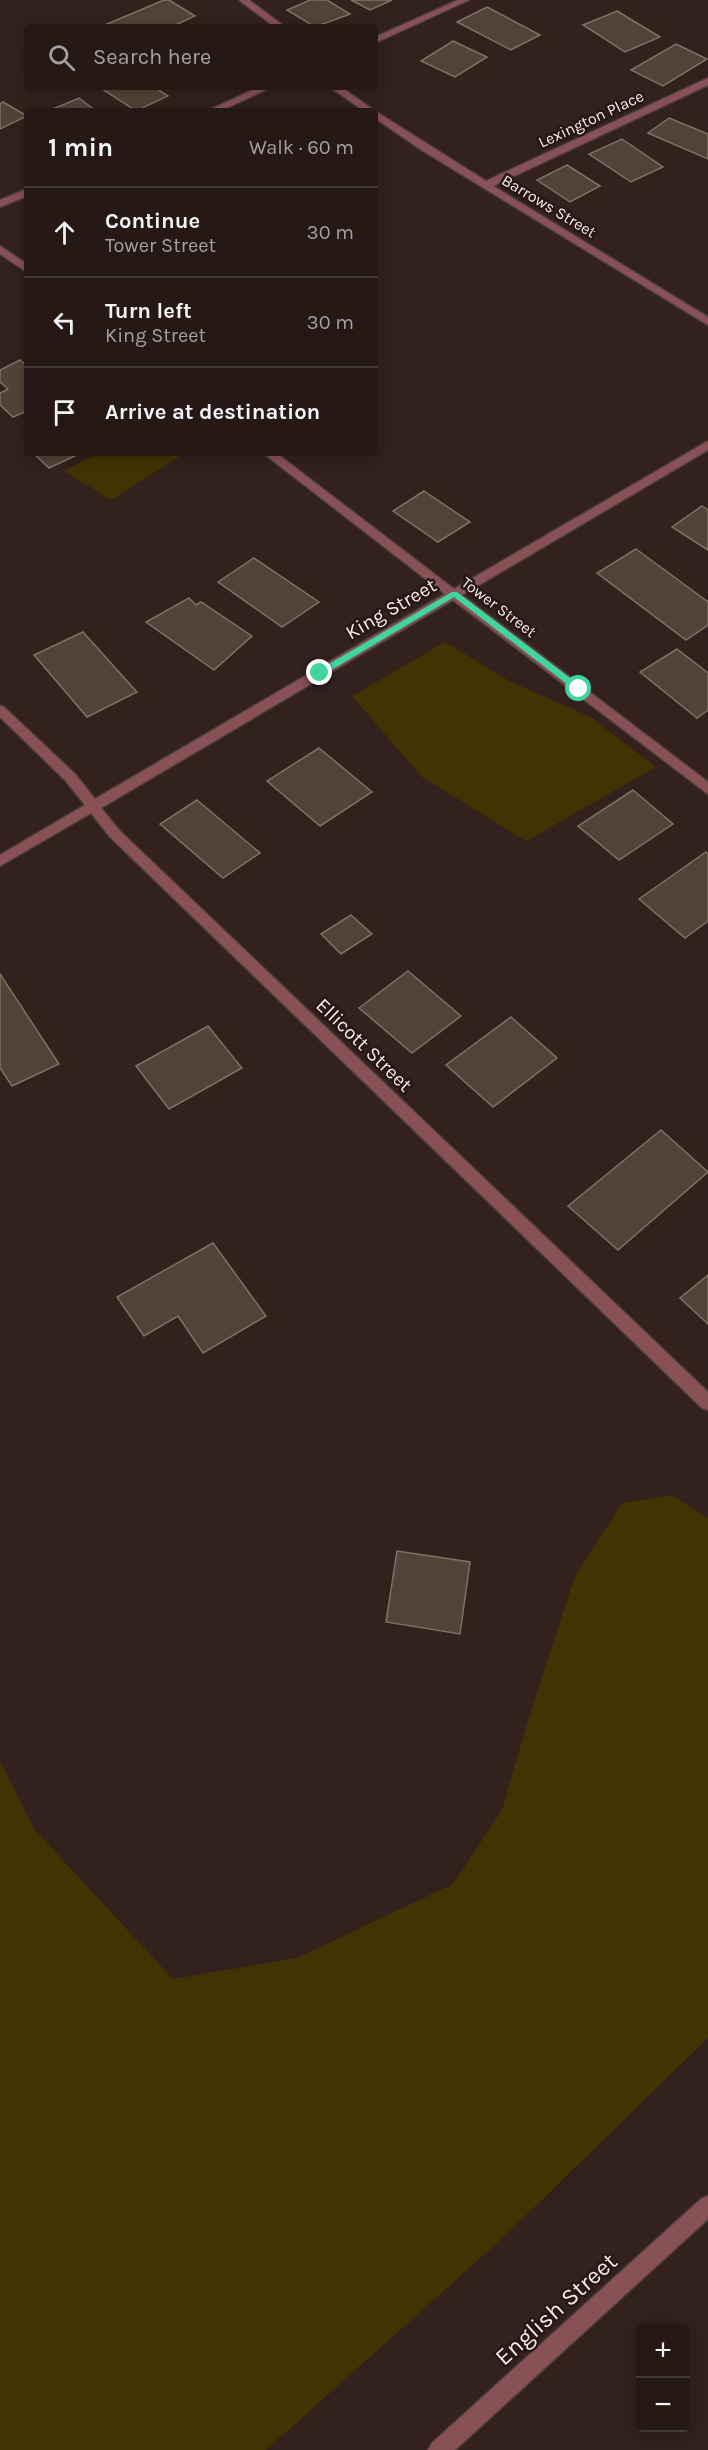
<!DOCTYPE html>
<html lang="en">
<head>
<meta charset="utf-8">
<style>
  :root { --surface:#261915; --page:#2e221e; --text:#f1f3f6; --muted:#a4a0a0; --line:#423834 }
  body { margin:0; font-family:Karla,sans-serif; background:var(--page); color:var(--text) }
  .controls { position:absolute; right:18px; bottom:18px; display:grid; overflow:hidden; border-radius:6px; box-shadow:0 3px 15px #0003 }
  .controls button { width:54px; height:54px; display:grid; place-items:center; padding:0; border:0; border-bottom:2px solid var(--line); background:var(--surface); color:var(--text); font:30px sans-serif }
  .stop { position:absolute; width:18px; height:18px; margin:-14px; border:4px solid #40d4a1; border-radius:50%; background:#fff }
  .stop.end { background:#40d4a1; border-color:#fff; box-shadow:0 2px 6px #0008 }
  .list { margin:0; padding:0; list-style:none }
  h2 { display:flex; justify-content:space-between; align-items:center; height:78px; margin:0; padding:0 24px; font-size:26px }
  h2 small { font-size:20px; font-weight:400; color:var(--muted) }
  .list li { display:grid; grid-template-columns:39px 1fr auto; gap:18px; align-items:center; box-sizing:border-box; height:90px; padding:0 24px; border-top:2px solid var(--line) }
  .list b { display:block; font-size:22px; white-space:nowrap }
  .list p { margin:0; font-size:20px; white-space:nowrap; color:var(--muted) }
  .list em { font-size:20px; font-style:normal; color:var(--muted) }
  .icon { flex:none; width:33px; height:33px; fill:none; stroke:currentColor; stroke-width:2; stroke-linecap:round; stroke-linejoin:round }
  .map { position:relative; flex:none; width:708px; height:2450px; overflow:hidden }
  .search { position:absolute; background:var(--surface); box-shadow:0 3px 15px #0003; left:24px; top:24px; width:354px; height:66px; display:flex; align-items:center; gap:15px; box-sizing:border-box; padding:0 21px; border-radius:6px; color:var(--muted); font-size:22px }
  .panel { position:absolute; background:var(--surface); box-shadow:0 3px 15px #0003; left:24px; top:108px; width:354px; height:348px; border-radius:6px }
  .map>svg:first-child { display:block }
</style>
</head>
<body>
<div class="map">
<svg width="708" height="2450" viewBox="0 0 708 2450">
  <rect width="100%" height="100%" fill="#32211c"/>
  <g fill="#423302">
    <path d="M99,453H185L111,500L64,471Z"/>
    <path d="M445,642L511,682L589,716L656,767L526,841L422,777L352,696Z"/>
    <path d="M672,1495L708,1518V2038L504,2237L266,2450H0V1761L34,1829L173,1979L297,1958L453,1884L502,1810L528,1720L575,1576L622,1503Z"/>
  </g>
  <g fill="#514337" stroke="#807164" stroke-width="1.5">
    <path d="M164,0H169L195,16L171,27H100Z"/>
    <path d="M310,0H327L350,14L315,27L287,10Z"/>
    <path d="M351,0H392L370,10Z"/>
    <path d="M487,7L540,35L511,50L457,22Z"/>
    <path d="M617,11L660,37L625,52L583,25Z"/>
    <path d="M453,41L487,57L455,77L421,61Z"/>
    <path d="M676,44L707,59L663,86L631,70Z"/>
    <path d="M99,87H154L168,96L136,111Z"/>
    <path d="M79,98L96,111H48Z"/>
    <path d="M3,102L27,116L0,129V104Z"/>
    <path d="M669,118L708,134V159L648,133Z"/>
    <path d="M622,139L663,167L631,182L589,154Z"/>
    <path d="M567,165L600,186L570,202L537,180Z"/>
    <path d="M20,360L27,366V411L13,417L0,405V393L8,389L0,382V370Z"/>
    <path d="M33,453H81L49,468Z"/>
    <path d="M424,491L470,522L438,542L393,511Z"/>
    <path d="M702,506L708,510V550L672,527Z"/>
    <path d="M636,549L708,602V625L686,640L597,573Z"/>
    <path d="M254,558L319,602L282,627L218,582Z"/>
    <path d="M189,598L196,605L201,602L252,636L214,670L146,622Z"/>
    <path d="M83,632L137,692L87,717L34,655Z"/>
    <path d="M677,649L708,673V710L697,718L640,672Z"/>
    <path d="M319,748L372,792L320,826L267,781Z"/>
    <path d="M633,790L673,824L619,860L578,826Z"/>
    <path d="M197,800L260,853L223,878L160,824Z"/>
    <path d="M706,852L708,854V921L685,938L639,899Z"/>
    <path d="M351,915L372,934L341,954L321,934Z"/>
    <path d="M408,971L461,1016L412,1053L359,1008Z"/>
    <path d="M0,974L59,1064L12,1086L0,1068Z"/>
    <path d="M511,1017L557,1058L493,1107L446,1065Z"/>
    <path d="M208,1026L242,1068L169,1109L136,1066Z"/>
    <path d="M661,1130L708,1172L618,1250L568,1206Z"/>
    <path d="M213,1243L266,1316L203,1353L178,1316L144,1336L117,1297Z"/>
    <path d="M708,1275V1324L680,1298Z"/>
    <path d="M397,1551L470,1562L460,1634L386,1622Z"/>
  </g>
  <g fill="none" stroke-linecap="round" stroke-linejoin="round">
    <g stroke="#4d3d38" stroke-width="3">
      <g id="minor">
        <path d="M239,0H249L285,27H275Z"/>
        <path d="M458,0H469L375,43V37Z"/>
        <path d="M708,78V85L493,186L708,317V325L420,149L375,118V111L486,181Z"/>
        <path d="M259,87H272L220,111H207Z"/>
        <path d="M330,87H341L375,111H364Z"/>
        <path d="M27,189V196L0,207V200Z"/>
        <path d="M0,246L27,264V272L0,254Z"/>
        <path d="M708,441V450L462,595L708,782V794L453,600L101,808L120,831L708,1392V1410L702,1408L110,837L91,813L0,866V855L85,805L65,780L0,717V706L4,707L75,774L95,799L445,594L263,453H276L454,589Z"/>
        <path d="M708,2196V2219L455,2450H428L432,2443L701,2199Z"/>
      </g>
    </g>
    <use href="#minor" fill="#875156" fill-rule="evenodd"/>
  </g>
  <path fill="#40d4a1" d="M452,592H457L582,687V691H576L454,597L323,675H317V671Z"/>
  <g text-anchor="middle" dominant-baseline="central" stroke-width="5" stroke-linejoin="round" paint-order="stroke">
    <g font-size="16" fill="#f6eae6" stroke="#271812">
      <text transform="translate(591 119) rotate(-25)">Lexington Place</text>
      <text transform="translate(549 206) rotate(31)">Barrows Street</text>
      <text transform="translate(499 607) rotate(37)">Tower Street</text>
    </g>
    <g font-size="20" fill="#f6eae6" stroke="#271812">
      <text transform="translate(391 609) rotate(-30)">King Street</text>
      <text transform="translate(364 1045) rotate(44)">Ellicott Street</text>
    </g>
    <g font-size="24" fill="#f6eae6" stroke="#271812">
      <text transform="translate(556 2309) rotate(-42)">English Street</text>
    </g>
  </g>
</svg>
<div class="controls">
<button>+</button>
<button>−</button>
</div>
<div class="stop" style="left:579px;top:689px"></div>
<div class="stop end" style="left:320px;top:673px"></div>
<div class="search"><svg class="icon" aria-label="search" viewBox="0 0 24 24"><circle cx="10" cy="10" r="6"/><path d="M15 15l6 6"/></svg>Search here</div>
<section class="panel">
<h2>1 min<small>Walk · 60 m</small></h2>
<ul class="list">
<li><svg class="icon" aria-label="ahead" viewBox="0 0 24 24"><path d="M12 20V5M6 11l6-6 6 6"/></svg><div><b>Continue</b><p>Tower Street</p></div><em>30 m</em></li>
<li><svg class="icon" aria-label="left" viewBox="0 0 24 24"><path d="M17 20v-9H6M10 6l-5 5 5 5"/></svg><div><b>Turn left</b><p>King Street</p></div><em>30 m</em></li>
<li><svg class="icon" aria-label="arrive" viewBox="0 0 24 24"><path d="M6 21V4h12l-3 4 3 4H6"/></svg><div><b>Arrive at destination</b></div></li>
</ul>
</section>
</div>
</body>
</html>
